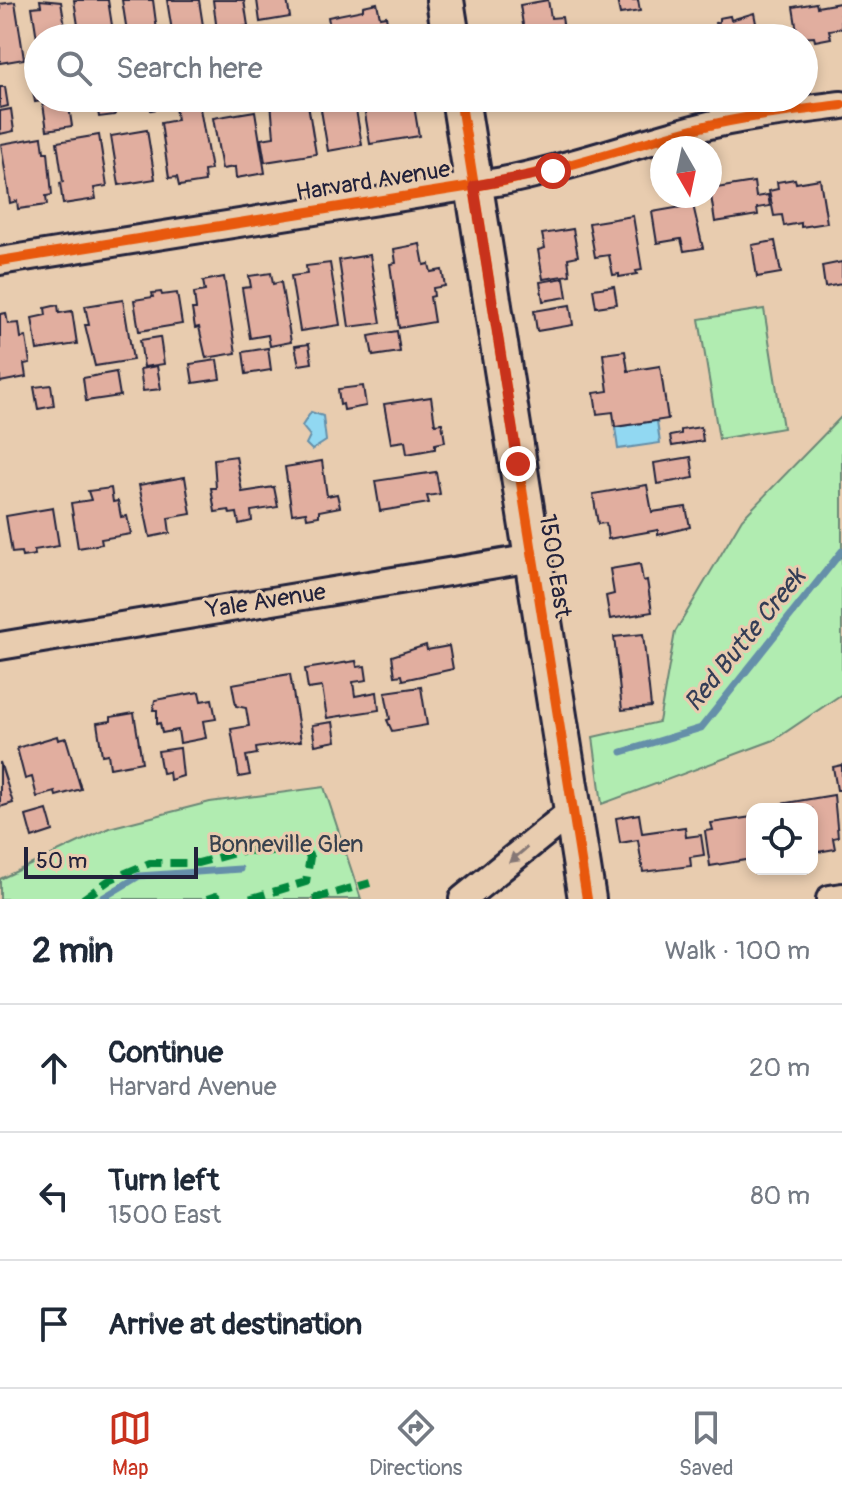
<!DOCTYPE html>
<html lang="en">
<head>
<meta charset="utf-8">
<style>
  :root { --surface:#fff; --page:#f6f6f7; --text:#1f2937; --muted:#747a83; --line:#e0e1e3; --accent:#c8321e }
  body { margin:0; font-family:Pangolin,sans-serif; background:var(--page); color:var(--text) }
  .controls { position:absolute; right:24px; bottom:24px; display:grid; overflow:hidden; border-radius:16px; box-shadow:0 4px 12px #0003 }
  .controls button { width:72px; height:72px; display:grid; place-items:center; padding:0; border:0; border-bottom:2px solid var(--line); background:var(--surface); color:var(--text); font:40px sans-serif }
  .compass { position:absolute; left:650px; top:136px; width:72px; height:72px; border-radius:50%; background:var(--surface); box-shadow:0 4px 12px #0003; rotate:171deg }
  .scale { position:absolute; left:24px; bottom:20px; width:174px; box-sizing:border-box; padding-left:8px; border:4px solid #22223b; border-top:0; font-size:22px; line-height:28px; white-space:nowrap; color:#22223b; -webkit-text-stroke:6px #e8ccaf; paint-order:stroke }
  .stop { position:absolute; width:24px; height:24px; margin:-18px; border:6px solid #c8321e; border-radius:50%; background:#fff }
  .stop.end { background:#c8321e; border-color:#fff; box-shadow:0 2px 8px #0008 }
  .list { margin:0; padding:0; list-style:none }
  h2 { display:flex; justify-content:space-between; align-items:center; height:104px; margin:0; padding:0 32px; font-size:34px }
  h2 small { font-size:26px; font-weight:400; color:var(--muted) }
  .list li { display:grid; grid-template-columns:52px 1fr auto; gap:24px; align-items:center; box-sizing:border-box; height:128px; padding:0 32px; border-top:2px solid var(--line) }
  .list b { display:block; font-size:30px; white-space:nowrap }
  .list p { margin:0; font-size:26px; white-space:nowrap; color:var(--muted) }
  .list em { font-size:26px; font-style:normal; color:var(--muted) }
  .icon { flex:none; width:44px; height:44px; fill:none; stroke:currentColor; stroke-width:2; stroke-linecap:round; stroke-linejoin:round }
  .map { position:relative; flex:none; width:842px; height:899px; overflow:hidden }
  .search { position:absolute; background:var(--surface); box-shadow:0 4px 12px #0003; left:24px; right:24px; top:24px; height:88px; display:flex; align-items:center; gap:20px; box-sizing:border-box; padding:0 28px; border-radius:44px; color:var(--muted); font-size:30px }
  .sheet { height:488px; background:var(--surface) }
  nav { display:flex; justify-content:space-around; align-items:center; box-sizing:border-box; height:112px; border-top:2px solid var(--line); background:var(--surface); font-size:22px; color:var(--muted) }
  nav a { display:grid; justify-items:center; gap:4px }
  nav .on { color:var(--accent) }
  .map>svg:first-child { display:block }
</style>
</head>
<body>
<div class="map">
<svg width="842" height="899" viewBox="0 0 842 899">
  <rect width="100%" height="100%" fill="#e8ccaf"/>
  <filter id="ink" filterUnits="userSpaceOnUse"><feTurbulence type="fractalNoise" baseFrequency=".0125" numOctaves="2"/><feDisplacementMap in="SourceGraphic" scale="16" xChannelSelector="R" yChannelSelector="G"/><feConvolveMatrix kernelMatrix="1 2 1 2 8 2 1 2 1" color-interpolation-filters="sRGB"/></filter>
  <g filter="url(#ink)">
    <g fill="#b1ecb1" stroke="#6a8776" stroke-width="2">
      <path d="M764,309L783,428L719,439L699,319Z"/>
      <path d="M842,416V694L774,740L602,804L593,737L659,722L675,632L742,519Z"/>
      <path d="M324,787L361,899H0V879L109,828L210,802Z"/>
    </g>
    <g fill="#91d8f2" stroke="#658fa9" stroke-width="2">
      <path d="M311,412L323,416L326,441L312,450L306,444L310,436L302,426Z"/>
      <path d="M657,421L660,443L618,449L615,427Z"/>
    </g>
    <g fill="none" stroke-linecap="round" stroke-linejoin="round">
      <g stroke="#658fa9" stroke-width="7">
        <path d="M622,752L701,728L842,551"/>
        <path d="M101,899L139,876L240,869"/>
      </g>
    </g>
    <g fill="#e1ae9f" stroke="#22223b" stroke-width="2">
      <path d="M40,0L61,2L67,38H38V45L32,7L41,6Z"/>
      <path d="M74,0H108L114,38H80Z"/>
      <path d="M122,0H153L158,38H128Z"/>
      <path d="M167,0H199L204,32L173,37Z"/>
      <path d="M213,0H244L248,26L217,31Z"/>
      <path d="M257,0H287L290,17L260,22Z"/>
      <path d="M548,0L551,18L562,17L565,36L525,38L520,5Z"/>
      <path d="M617,0H638L640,11L620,14Z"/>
      <path d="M15,2L24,59L0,63V4Z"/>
      <path d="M377,3L380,17L386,16L388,26L382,27L384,38H332L328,17L363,10V6Z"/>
      <path d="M816,3L817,7L840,3L842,28L829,30L831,38L815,41L814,37L798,38L793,7Z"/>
      <path d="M754,13L759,38H718L715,23L719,22V18L730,16L731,20Z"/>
      <path d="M38,78V98L54,99L35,102L31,80Z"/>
      <path d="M0,87H5L8,106L0,108Z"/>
      <path d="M96,98H122L124,110L114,111L115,115L99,117Z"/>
      <path d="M149,98H170L172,106L151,110Z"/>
      <path d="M280,98H307L316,154L265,162L261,139L274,137L271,102L281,100Z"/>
      <path d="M319,98H354L362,145L328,151Z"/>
      <path d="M398,98H421L422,105L414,106L419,136L370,144L364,107L399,102Z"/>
      <path d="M526,98H568L569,99L528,105Z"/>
      <path d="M68,100L72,126L47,130L43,104Z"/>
      <path d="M199,103L211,170L204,171L205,182L179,186L177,177L169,178L161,123L177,120L175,107Z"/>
      <path d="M11,109L14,131L0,134V111Z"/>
      <path d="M255,111L265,173L236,178L235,167L222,169L213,118Z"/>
      <path d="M147,130L155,179L119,185L111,136Z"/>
      <path d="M99,135L107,186L94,188L96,199L63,204L60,183L63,182L57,142Z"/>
      <path d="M42,137L44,152H48L52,195L46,196L47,205L18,209L17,201L10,203L1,144Z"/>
      <path d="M795,179L796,183L820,179L827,223L801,227V223L784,226L782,215L774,216L769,191L778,189L777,182Z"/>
      <path d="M754,182L756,197L768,195L770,206L757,208L758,215L715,222L710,189Z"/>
      <path d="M693,205L703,248L684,251L681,239L657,243L652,212Z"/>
      <path d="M633,216L642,270L636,271L637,274L619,277V274L613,275L609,255L595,257L589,223Z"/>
      <path d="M573,229L578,256L568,258L570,275L543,279L538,250L545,248L542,234Z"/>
      <path d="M775,241L781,273L757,277L752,245Z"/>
      <path d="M420,244L424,265L429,264L431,272L442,270L445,286L433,288L434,296L430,297L434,322L399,328L390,264L396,263L394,249Z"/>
      <path d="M370,255L381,323L349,327L339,260Z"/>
      <path d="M842,262V284L825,287L822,266Z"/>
      <path d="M330,263L340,325L300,331L291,276L307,274L306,266Z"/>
      <path d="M271,273L273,284L281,282L291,342L270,346L268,335L250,338L242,288L251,287L249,276Z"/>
      <path d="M224,277L236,353L206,358L199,327L195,328L192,309H196L194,293L205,291L203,281Z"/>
      <path d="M564,278L567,297L543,301L540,282Z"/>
      <path d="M614,286L617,304L596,307L593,289Z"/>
      <path d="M161,292L162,295L177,293L182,324L139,331L134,300L153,297L152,293Z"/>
      <path d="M123,300L133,360L95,366L85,325H89L85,306Z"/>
      <path d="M58,305L59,313L72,311L77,344L37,350L32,318L46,315L45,308Z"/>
      <path d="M570,305L573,325L537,331L534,311Z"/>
      <path d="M6,313L8,324L19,323L21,338L26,337L30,363L24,364L26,377L0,382V314Z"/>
      <path d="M397,331L400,352L373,356L369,336Z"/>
      <path d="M160,337L164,364L144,367L140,340Z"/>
      <path d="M309,344L312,363L299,365L295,346Z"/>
      <path d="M268,348L271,370L246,374L243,352Z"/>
      <path d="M625,351L628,371L660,366L668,419L615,427L613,412L597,414L594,393L608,391L603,354Z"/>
      <path d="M217,360L220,379L193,383L190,364Z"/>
      <path d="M157,366L161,389L143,391L140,369Z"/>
      <path d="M116,372L120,396L86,401L83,378Z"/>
      <path d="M51,385L54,406L38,409L34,387Z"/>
      <path d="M363,386L366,406L344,410L343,404L340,405L338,389Z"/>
      <path d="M431,397L435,424L442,423L445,442L435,444V449L407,454L405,441L391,443L384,404Z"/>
      <path d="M701,427L703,441L672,446L670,436L681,434V430Z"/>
      <path d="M236,456L242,492L274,487L278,507L251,511L252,521L239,524L237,513L230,514L229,510L215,512L211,488H216L214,459Z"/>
      <path d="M691,457L694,478L657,484L654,463Z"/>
      <path d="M322,461L327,496L337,494L340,507L319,511V516L307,518L306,512L292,514L285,467Z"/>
      <path d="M436,472L440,494L427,496L429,503L380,511L375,481Z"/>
      <path d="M185,477L191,514L168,518L170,533L150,537L139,485Z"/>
      <path d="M647,485L652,512L686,507L690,527L658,535V530L608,539L606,523L598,524L593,494Z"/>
      <path d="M111,488L113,502L118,501L121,517L127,516L131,534L101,539L102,544L78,548L71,503L91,500L88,491Z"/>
      <path d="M53,508L59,546L34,550L35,555L22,557L21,552L12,553L6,516Z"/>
      <path d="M640,564L643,581L647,580L652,612L610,619L606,596L614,594L610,569Z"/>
      <path d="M643,634L651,707L622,710L614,637Z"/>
      <path d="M426,645L427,650L449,646L453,669L403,680L402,675L395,676L392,656Z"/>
      <path d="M356,661L357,667L365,666L367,680L353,682L355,696L377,692L379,710L327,718L322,687L308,689L305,669Z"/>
      <path d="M290,674L301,741L256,748L257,754L246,756L250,775L239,777L231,729L249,726L246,708L236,706L232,684Z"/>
      <path d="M421,687L427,725L392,731L387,720L390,719L385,692Z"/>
      <path d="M199,692L201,701L212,699L216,719L203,721L206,738L180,743L178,730L162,733L160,723L157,724V710H153L155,700Z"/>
      <path d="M134,713L142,762L110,768L108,754L102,755L97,723L111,721V717Z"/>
      <path d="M333,722L336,741L315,745L312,725Z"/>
      <path d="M57,736L58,740L66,738L81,789L56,796L55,792L37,797L32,777L25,779L17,748Z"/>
      <path d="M180,748L183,776L170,780L169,772L162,773L158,751Z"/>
      <path d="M0,762L13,803L0,807Z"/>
      <path d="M842,765V790H837L833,767Z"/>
      <path d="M834,795L838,837L833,838L835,849L812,853V809H774V805Z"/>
      <path d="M47,810L53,831L32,838L26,816Z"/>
      <path d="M639,814L642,833L685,827L686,837L701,835L704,855L690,857L691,866L643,872L638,840L620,843L616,818Z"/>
      <path d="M752,817V859L710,866L705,831L713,830L711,823Z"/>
    </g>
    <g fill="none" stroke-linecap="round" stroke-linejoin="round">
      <g stroke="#22223b" stroke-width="32">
        <g id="street">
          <path d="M0,261L503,181C569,168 632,145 697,128C745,116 793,111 842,105"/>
          <path d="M0,646L533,558"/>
          <path d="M463,899L573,810"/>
          <path d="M830,899L842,897"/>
        </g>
      </g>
      <g stroke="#22223b" stroke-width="42">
        <g id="secondary">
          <path d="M445,0L451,38"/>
          <path d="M460,98L587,899"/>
        </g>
      </g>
      <use href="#street" stroke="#e8ccaf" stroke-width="26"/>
      <use href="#secondary" stroke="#e8ccaf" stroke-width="36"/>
      <g stroke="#00873e" stroke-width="8" stroke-dasharray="16 8" stroke-linecap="butt">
        <path d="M83,899L111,879L150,863H198L246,850L262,852L304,847L310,857L306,882L249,899"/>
        <path d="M207,899L216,896L219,899"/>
        <path d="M313,899L370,883"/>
      </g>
      <g stroke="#e8ccaf" stroke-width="15">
        <g id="cycleway">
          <path d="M460,98L587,899"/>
          <path d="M0,261L503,181C569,168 632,145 697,128C745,116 793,111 842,105"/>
        </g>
      </g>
      <use href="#cycleway" stroke="#e8590c" stroke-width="10"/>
    </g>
    <defs><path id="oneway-solid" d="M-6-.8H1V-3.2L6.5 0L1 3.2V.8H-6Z" transform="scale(2)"/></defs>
    <use fill="#857775" href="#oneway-solid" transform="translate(518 855) rotate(140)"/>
  </g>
  <g fill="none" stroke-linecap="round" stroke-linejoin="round" filter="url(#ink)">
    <path stroke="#c8321e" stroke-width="10" d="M518,464L474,186L553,171"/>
  </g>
  <g text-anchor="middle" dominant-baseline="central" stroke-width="6" stroke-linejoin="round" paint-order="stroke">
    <g font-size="24" fill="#22223b" stroke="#e8ccaf">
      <text transform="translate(373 181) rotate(-9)">Harvard Avenue</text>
      <text transform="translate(555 566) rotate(81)">1500 East</text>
      <text transform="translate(266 601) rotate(-9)">Yale Avenue</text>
    </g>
    <g font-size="24" fill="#37404d" stroke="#e8ccaf">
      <text x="286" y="844">Bonneville Glen</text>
    </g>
    <g font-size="26" font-style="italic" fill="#333d56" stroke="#e8ccaf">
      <text transform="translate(745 640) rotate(-51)">Red Butte Creek</text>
    </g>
  </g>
</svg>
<div class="controls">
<button><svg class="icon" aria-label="locate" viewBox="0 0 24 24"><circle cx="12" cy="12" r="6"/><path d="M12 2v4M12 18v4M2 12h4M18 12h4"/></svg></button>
</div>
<svg class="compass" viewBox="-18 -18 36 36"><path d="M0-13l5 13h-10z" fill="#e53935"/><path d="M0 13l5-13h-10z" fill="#747a83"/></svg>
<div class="scale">50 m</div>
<div class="stop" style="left:553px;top:171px"></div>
<div class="stop end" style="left:518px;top:464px"></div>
<div class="search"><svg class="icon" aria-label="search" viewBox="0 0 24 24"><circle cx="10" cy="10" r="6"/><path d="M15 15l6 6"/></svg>Search here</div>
</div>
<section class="sheet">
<h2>2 min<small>Walk · 100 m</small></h2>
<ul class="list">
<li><svg class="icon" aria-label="ahead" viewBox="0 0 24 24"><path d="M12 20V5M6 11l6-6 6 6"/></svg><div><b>Continue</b><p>Harvard Avenue</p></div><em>20 m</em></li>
<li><svg class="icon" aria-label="left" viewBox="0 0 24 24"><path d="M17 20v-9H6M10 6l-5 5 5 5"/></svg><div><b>Turn left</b><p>1500 East</p></div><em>80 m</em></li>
<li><svg class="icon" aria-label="arrive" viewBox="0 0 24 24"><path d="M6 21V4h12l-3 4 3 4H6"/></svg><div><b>Arrive at destination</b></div></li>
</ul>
</section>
<nav>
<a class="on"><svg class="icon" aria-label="map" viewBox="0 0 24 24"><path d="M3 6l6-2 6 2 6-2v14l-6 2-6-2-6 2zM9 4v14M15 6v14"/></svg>Map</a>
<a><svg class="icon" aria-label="directions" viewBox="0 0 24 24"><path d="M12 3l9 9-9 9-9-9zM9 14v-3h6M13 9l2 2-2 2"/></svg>Directions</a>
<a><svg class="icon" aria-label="saved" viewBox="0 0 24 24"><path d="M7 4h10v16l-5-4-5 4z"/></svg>Saved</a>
</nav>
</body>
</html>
